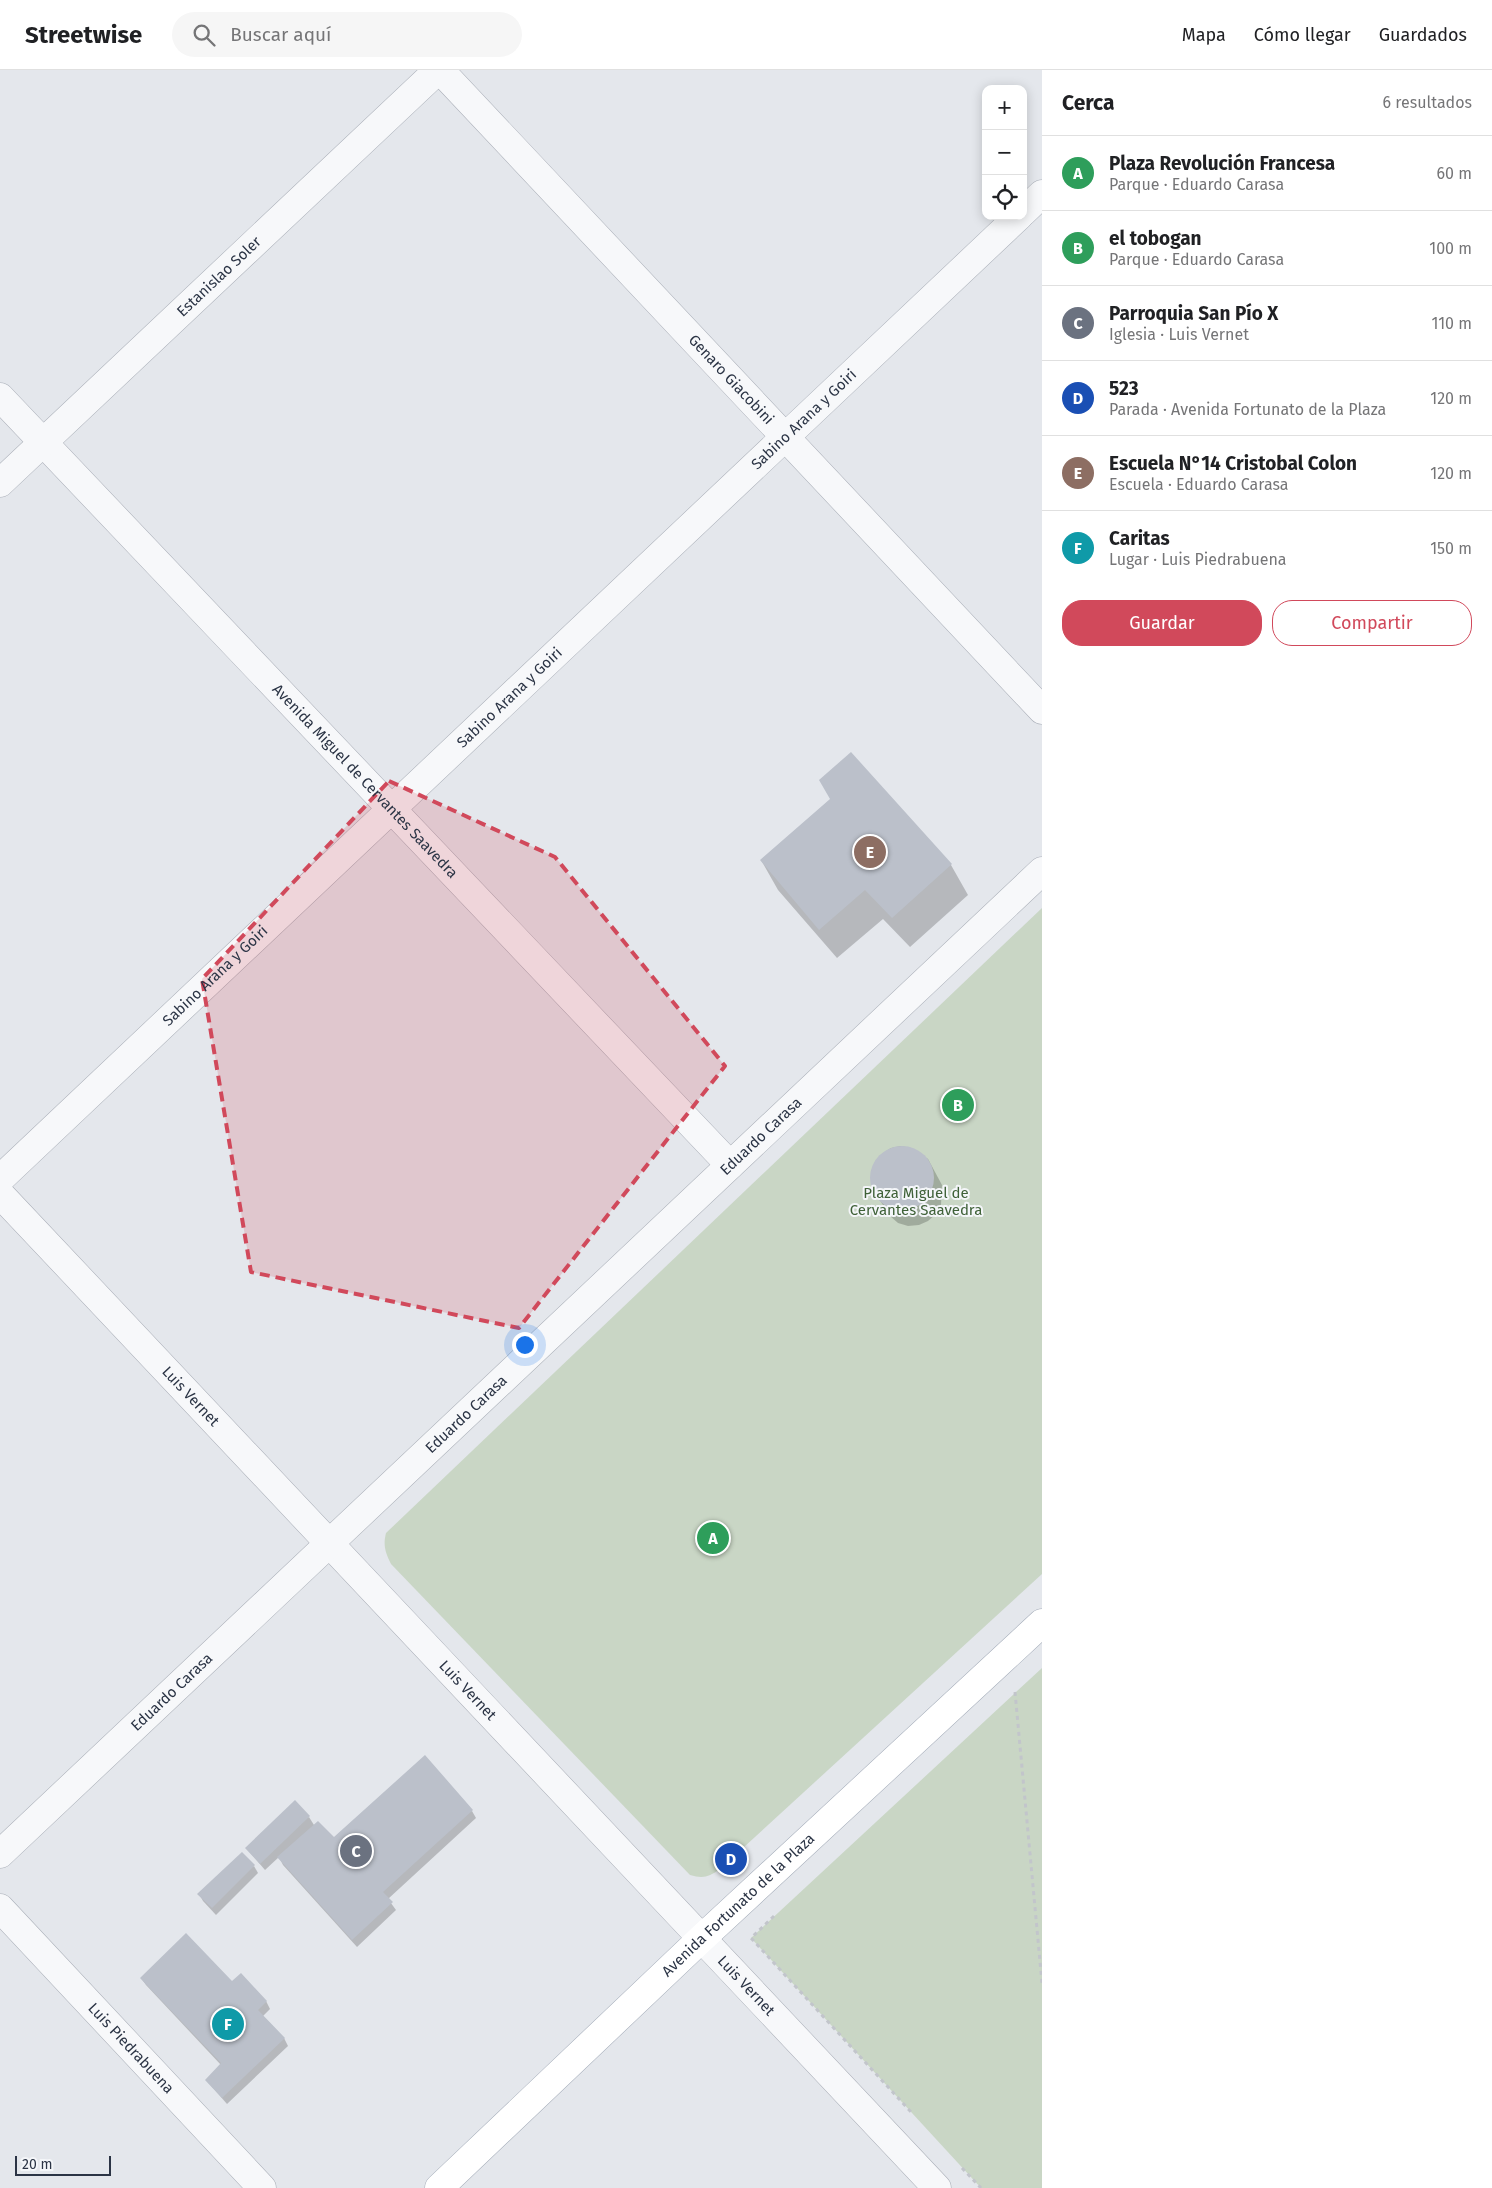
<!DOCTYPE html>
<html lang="es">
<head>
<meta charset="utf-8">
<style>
  :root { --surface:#fff; --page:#f6f6f6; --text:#202124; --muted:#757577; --line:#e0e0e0; --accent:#d1495b }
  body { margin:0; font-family:"Fira Sans",sans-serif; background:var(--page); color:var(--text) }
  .controls { position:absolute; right:15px; top:15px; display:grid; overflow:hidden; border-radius:10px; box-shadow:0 2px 12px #0003 }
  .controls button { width:45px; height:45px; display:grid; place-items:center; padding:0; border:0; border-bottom:1px solid var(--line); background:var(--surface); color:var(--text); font:25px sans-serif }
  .scale { position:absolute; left:15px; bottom:12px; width:96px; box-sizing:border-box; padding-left:5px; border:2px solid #2b3445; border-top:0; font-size:14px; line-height:18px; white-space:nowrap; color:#2b3445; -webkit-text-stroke:4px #f4f6f9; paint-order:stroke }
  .you { position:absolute; left:524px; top:1274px; width:18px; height:18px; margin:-12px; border:4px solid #fff; border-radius:50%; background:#1a73e8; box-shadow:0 0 0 8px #1a73e833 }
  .badge { display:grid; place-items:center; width:32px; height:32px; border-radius:50%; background:var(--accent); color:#fff; font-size:16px; font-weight:700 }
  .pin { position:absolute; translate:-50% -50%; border:2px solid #fff; box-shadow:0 1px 5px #0006 }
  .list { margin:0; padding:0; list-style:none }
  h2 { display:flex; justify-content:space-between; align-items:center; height:65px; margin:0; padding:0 20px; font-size:21px }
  h2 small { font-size:16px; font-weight:400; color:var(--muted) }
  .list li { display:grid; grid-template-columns:32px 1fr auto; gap:15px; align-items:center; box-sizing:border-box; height:75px; padding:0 20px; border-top:1px solid var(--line) }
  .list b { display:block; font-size:19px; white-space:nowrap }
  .list p { margin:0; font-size:16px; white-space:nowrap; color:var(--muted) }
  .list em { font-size:16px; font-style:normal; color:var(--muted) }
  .actions { display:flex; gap:10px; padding:15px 20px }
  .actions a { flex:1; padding:11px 0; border:1px solid var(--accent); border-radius:20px; text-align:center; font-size:18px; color:var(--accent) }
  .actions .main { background:var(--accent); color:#fff }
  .icon { flex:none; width:28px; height:28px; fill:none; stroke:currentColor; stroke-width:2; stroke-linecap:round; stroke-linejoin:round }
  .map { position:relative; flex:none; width:1042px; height:2118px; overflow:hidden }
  header { display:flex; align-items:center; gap:30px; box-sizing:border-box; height:70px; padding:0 25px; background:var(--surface); border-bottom:1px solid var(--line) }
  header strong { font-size:24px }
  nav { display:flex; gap:28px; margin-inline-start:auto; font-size:18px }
  .search { width:350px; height:45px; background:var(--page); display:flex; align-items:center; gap:12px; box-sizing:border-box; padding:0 18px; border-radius:28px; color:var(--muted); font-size:19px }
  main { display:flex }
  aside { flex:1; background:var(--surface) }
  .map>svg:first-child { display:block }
</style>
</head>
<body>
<header>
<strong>Streetwise</strong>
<div class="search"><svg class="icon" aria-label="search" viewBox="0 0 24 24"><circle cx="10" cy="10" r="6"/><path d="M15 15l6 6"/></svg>Buscar aquí</div>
<nav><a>Mapa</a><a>Cómo llegar</a><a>Guardados</a></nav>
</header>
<main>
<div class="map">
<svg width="1042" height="2118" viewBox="0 0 1042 2118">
  <rect width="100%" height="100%" fill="#e4e7ec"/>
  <g fill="#c9d6c5">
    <path d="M1042,838V1504L720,1799C709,1807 703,1809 690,1805L391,1494C385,1482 383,1475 386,1463Z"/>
    <path d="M1042,1598V2118H981L751,1868Z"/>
  </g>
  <g fill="#0003">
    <path d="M851,684L951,795L968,825L910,877L883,849L837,888L778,820L761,790L831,729Z"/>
    <path d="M901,1076L911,1078L928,1089L942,1115L941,1135L936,1144L928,1151L919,1155L908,1156L898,1153L890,1146L874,1121L871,1111V1101L882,1084L891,1078Z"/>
    <path d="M472,1741L476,1748L388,1829L396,1840L357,1877L283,1795L279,1787L265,1800L247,1779L309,1747L314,1755L333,1769Z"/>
    <path d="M254,1796L258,1803L216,1845L203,1831L199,1824Z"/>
    <path d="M141,1908L232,1913L266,1931L270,1939L263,1946L284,1968L288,1976L227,2034L206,2010L221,1995L146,1915Z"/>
  </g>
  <g fill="#bbc0ca">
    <path d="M851,682L952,794L892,848L865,820L819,860L760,790L830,729L819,710Z"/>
    <circle cx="902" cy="1108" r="32"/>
    <path d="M425,1685L473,1740L383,1822L393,1832L352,1870L277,1787L318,1751L334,1767Z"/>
    <path d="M295,1730L310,1746L260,1794L245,1778Z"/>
    <path d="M242,1782L255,1795L212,1838L197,1824Z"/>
    <path d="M186,1863L232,1911L241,1903L267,1931L258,1940L285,1968L222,2028L205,2010L221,1993L140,1908Z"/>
  </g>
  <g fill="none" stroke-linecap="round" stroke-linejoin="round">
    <g stroke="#a9aeb7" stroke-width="29">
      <g id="minor">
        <path id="s1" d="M440,0L1042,640"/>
        <path d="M1023,142L1042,124"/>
        <path id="s2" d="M0,327L730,1095"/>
        <path id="s3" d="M0,413L438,0"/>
        <path id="s4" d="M0,1109L1019,146"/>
        <path id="s5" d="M0,1124L937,2118"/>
        <path id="s6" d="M0,1784L1042,801"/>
        <path id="s7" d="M0,1838L262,2118"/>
      </g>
    </g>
    <g stroke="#a3abb8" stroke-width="29">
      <g id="major">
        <path id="s8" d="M439,2118L701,1869L1042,1553"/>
      </g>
    </g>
    <g stroke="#c2c5cb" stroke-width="3" stroke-dasharray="4 4" stroke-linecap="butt">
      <path d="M1015,1622L1042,1913"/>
      <path d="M774,1846L751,1868L911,2042"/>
      <path d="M962,2098L981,2118"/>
    </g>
    <use href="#minor" stroke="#f7f8fa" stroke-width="28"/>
    <use href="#major" stroke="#fff" stroke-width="28"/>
  </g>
  <path fill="#d1495b" fill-opacity="0.2" stroke="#d1495b" stroke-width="4" stroke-dasharray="10 6" stroke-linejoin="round" d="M389,711L555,787L725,996L519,1258L251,1202L202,909Z"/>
  <g text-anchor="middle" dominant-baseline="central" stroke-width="4" stroke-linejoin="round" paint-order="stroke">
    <g font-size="15" fill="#2b3445" stroke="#f4f6f9">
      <text stroke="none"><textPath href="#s3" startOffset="301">Estanislao Soler</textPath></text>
      <text stroke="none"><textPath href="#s1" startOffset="425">Genaro Giacobini</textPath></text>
      <text stroke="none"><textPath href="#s4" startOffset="1106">Sabino Arana y Goiri</textPath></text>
      <text stroke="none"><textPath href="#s4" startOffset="701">Sabino Arana y Goiri</textPath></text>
      <text stroke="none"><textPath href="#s2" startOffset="530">Avenida Miguel de Cervantes Saavedra</textPath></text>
      <text stroke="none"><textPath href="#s4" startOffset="296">Sabino Arana y Goiri</textPath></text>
      <text stroke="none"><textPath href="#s6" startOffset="1046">Eduardo Carasa</textPath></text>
      <text stroke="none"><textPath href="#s5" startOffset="278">Luis Vernet</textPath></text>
      <text stroke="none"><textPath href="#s6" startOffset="641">Eduardo Carasa</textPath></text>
      <text stroke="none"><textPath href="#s5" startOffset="682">Luis Vernet</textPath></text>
      <text stroke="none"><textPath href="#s6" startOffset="236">Eduardo Carasa</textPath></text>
      <text stroke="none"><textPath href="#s8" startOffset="412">Avenida Fortunato de la Plaza</textPath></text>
      <text stroke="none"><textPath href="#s5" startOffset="1088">Luis Vernet</textPath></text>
      <text stroke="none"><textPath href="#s7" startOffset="192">Luis Piedrabuena</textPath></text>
    </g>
    <g font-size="15" fill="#3f6138" stroke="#f4f6f9">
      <text x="916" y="1123">Plaza Miguel de<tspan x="916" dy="17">Cervantes Saavedra</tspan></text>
    </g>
  </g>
</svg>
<div class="controls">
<button>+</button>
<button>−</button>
<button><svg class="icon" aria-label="locate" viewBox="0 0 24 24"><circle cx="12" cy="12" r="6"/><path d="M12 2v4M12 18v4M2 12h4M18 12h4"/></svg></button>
</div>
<div class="scale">20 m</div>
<div class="you"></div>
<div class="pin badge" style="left:713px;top:1468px;background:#2e9e5b">A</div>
<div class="pin badge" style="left:958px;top:1035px;background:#2e9e5b">B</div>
<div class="pin badge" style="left:356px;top:1781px;background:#6b7280">C</div>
<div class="pin badge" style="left:731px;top:1789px;background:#1a4fb4">D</div>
<div class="pin badge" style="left:870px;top:782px;background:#8d6e63">E</div>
<div class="pin badge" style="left:228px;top:1954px;background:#0f9aa8">F</div>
</div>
<aside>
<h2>Cerca<small>6 resultados</small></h2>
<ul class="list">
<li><span class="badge" style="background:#2e9e5b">A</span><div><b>Plaza Revolución Francesa</b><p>Parque · Eduardo Carasa</p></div><em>60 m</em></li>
<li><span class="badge" style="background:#2e9e5b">B</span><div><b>el tobogan</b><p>Parque · Eduardo Carasa</p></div><em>100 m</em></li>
<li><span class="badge" style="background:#6b7280">C</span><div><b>Parroquia San Pío X</b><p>Iglesia · Luis Vernet</p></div><em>110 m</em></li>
<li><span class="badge" style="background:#1a4fb4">D</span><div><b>523</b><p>Parada · Avenida Fortunato de la Plaza</p></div><em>120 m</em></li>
<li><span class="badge" style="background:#8d6e63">E</span><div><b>Escuela N°14 Cristobal Colon</b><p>Escuela · Eduardo Carasa</p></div><em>120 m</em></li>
<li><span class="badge" style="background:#0f9aa8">F</span><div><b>Caritas</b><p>Lugar · Luis Piedrabuena</p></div><em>150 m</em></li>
</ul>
<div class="actions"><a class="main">Guardar</a><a>Compartir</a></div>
</aside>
</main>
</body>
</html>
